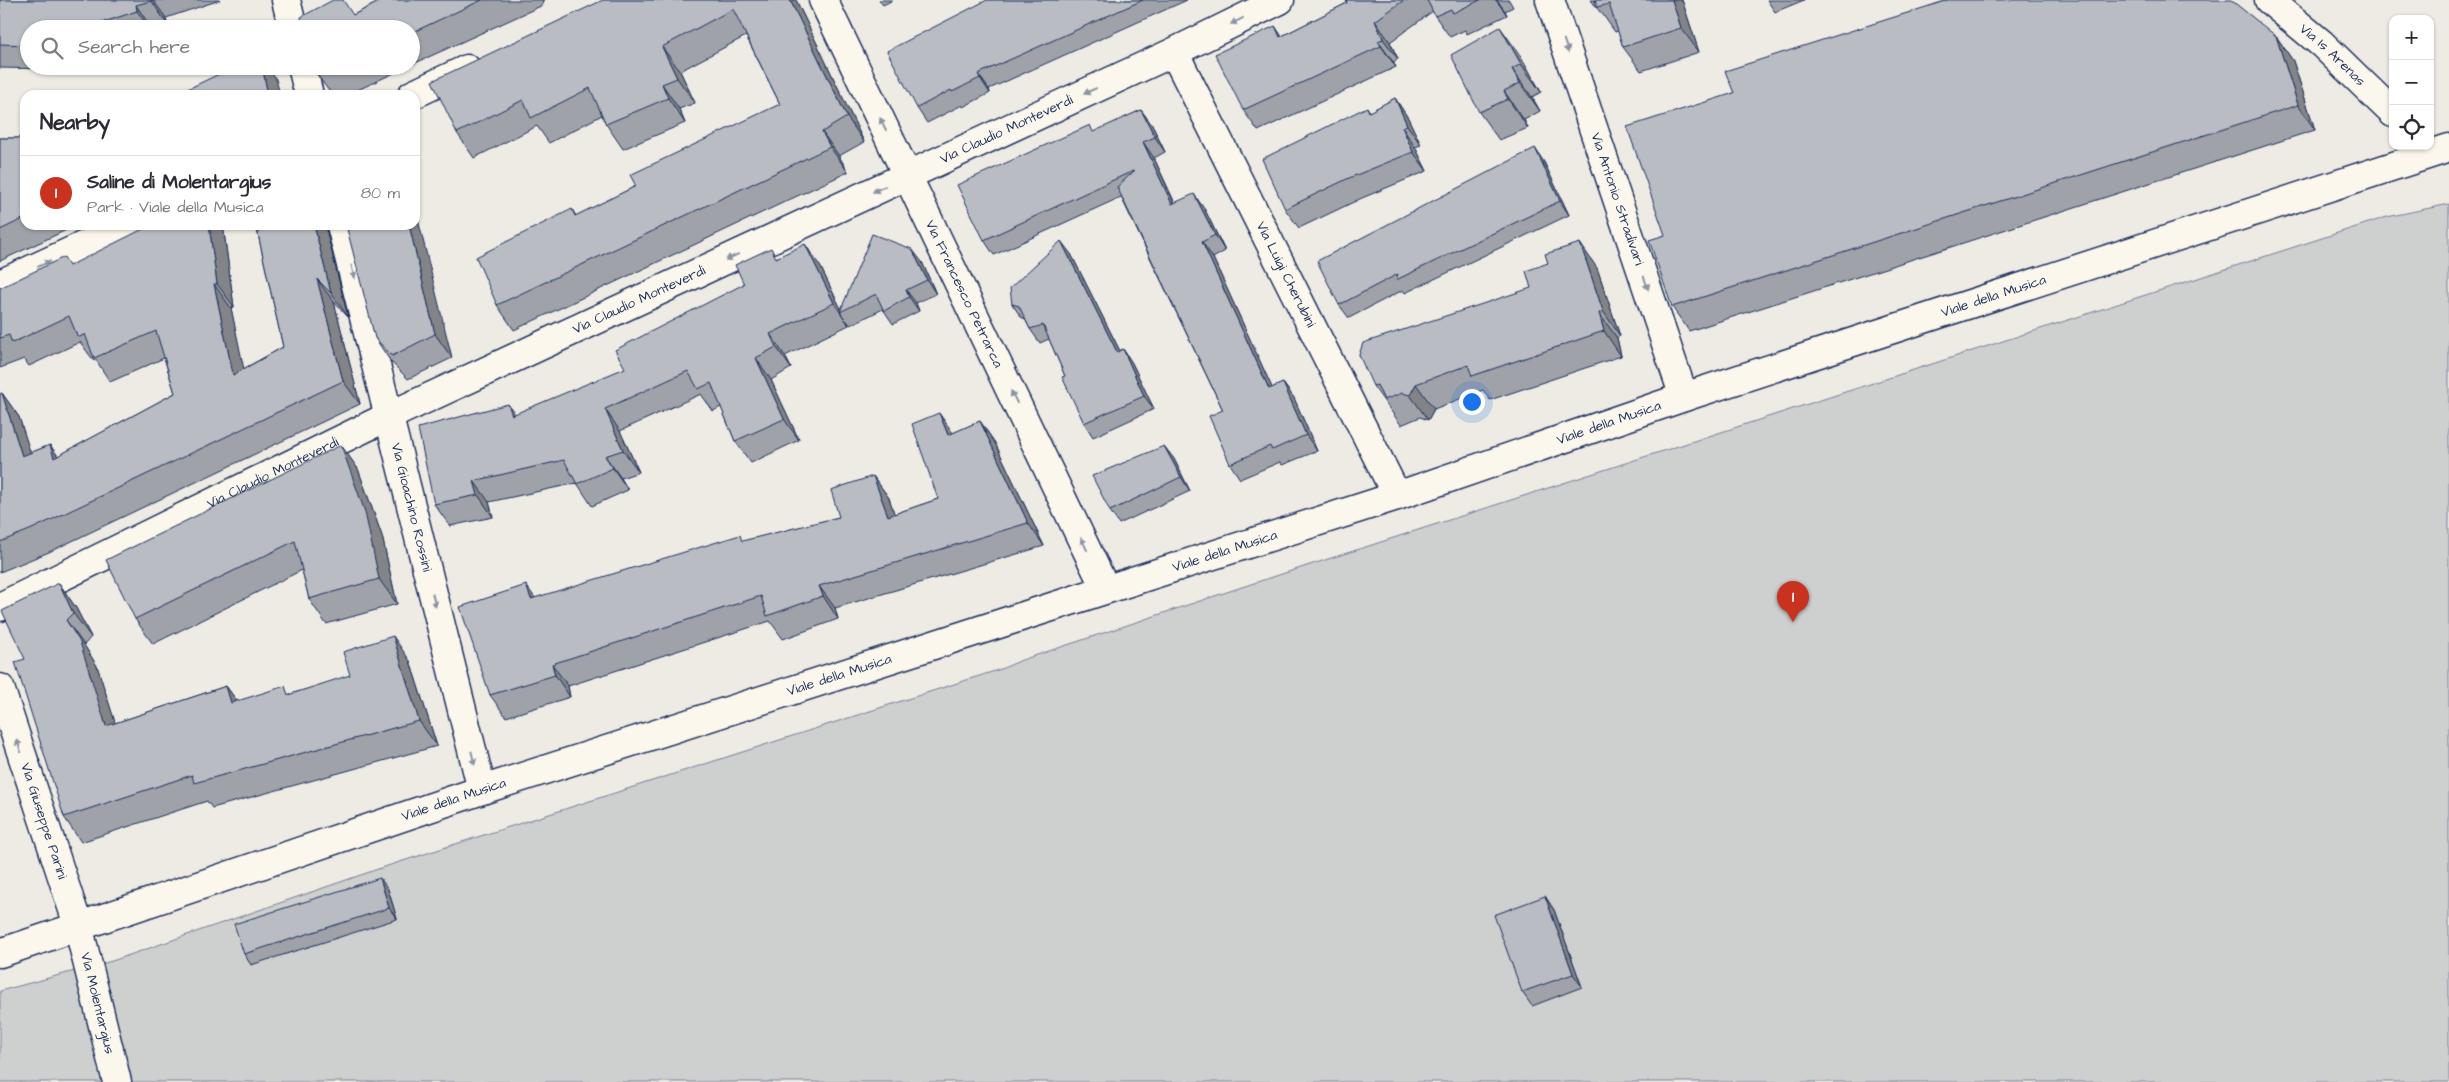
<!DOCTYPE html>
<html lang="en">
<head>
<meta charset="utf-8">
<style>
  :root { --surface:#fff; --page:#f2f2f3; --text:#2b2b33; --muted:#7c7c81; --line:#e1e1e2; --accent:#c8321e }
  body { margin:0; font-family:"Architects Daughter",sans-serif; background:var(--page); color:var(--text) }
  .controls { position:absolute; right:15px; top:15px; display:grid; overflow:hidden; border-radius:10px; box-shadow:0 1px 4px #0004 }
  .controls button { width:45px; height:45px; display:grid; place-items:center; padding:0; border:0; border-bottom:1px solid var(--line); background:var(--surface); color:var(--text); font:25px sans-serif }
  .you { position:absolute; left:1471px; top:401px; width:18px; height:18px; margin:-12px; border:4px solid #fff; border-radius:50%; background:#1a73e8; box-shadow:0 0 0 8px #1a73e833 }
  .badge { display:grid; place-items:center; width:32px; height:32px; border-radius:50%; background:var(--accent); color:#fff; font-size:16px; font-weight:700 }
  .pin { position:absolute; translate:-50% -41px; filter:drop-shadow(0 1px 2px #0008) }
  .pin::after { content:''; position:absolute; top:26px; width:18px; height:15px; background:inherit; clip-path:polygon(0 0,100% 0,50% 100%) }
  .list { margin:0; padding:0; list-style:none }
  h2 { display:flex; justify-content:space-between; align-items:center; height:65px; margin:0; padding:0 20px; font-size:21px }
  h2 small { font-size:16px; font-weight:400; color:var(--muted) }
  .list li { display:grid; grid-template-columns:32px 1fr auto; gap:15px; align-items:center; box-sizing:border-box; height:75px; padding:0 20px; border-top:1px solid var(--line) }
  .list b { display:block; font-size:19px; white-space:nowrap }
  .list p { margin:0; font-size:16px; white-space:nowrap; color:var(--muted) }
  .list em { font-size:16px; font-style:normal; color:var(--muted) }
  .icon { flex:none; width:28px; height:28px; fill:none; stroke:currentColor; stroke-width:2; stroke-linecap:round; stroke-linejoin:round }
  .map { position:relative; flex:none; width:2449px; height:1082px; overflow:hidden }
  .search { position:absolute; background:var(--surface); box-shadow:0 1px 4px #0004; left:20px; top:20px; width:400px; height:55px; display:flex; align-items:center; gap:12px; box-sizing:border-box; padding:0 18px; border-radius:28px; color:var(--muted); font-size:19px }
  .panel { position:absolute; background:var(--surface); box-shadow:0 1px 4px #0004; left:20px; top:90px; width:400px; height:140px; border-radius:15px }
  .map>svg:first-child { display:block }
</style>
</head>
<body>
<div class="map">
<svg width="2449" height="1082" viewBox="0 0 2449 1082">
  <rect width="100%" height="100%" fill="#eeebe4"/>
  <filter id="ink" filterUnits="userSpaceOnUse"><feTurbulence type="fractalNoise" baseFrequency=".02" numOctaves="2"/><feDisplacementMap in="SourceGraphic" scale="10" xChannelSelector="R" yChannelSelector="G"/><feConvolveMatrix kernelMatrix="1 2 1 2 8 2 1 2 1" color-interpolation-filters="sRGB"/></filter>
  <g filter="url(#ink)">
    <path fill="#cecfcf" stroke="#747f96" d="M2449,204V1082H0V991L112,961L381,868L1001,669L1022,660L1251,584L2387,217Z"/>
    <g fill="none" stroke-linecap="round" stroke-linejoin="round">
      <g stroke="#1b2f5e" stroke-width="31">
        <g id="street">
          <path id="s1" d="M823,0L1105,588"/>
          <path id="s2" d="M1550,0L1684,397"/>
          <path id="s3" d="M1174,52L1397,496"/>
          <path d="M412,95L467,69"/>
          <path d="M0,284L128,225"/>
          <path id="s4" d="M0,607L389,416L1174,52L1280,0"/>
          <path id="s5" d="M0,688L78,925L117,1082"/>
        </g>
      </g>
      <g stroke="#1b2f5e" stroke-width="31">
        <g id="secondary">
          <path d="M286,0L293,29"/>
          <path id="s6" d="M2269,0L2322,44L2393,113"/>
          <path d="M302,66L309,95"/>
          <path id="s7" d="M341,225L482,790"/>
          <path id="s8" d="M0,953L482,790L1397,496L1684,397L2449,148"/>
        </g>
      </g>
      <use href="#street" stroke="#fbf7ec" stroke-width="28"/>
      <use href="#secondary" stroke="#fbf7ec" stroke-width="28"/>
    </g>
    <g fill="#9fa2a8" stroke="#1b2f5e">
      <path d="M0,0H220L166,18L167,24L153,29H29V66H50V69L0,68Z"/>
      <path d="M383,0H544L542,1L543,5L411,65V29L353,15Z"/>
      <path d="M603,0H796L864,142L839,156L848,172L514,330L497,305L572,209L576,216L636,186L780,104L746,36L680,71L695,103L679,109L685,123L623,149L606,124L602,115L549,143L537,126L474,158L457,133Z"/>
      <path d="M879,0H893L883,5Z"/>
      <path d="M987,0H1187L989,89L990,93L963,107L962,105L927,123L917,108Z"/>
      <path d="M1346,0H1509L1513,7L1505,11L1507,15L1467,34L1465,30L1450,37L1435,16L1433,11L1390,42L1398,59L1393,62L1396,67L1258,131L1243,110L1282,36L1347,3Z"/>
      <path d="M1591,0H1682L1699,52L1641,71L1623,47L1618,31L1615,32L1601,12H1600Z"/>
      <path d="M1767,0H1804L1775,12Z"/>
      <path d="M2276,36L2293,61L2315,130L1689,331L1672,307Z"/>
      <path d="M1520,55L1541,92L1532,97L1540,111L1524,120L1528,128L1499,140L1479,112Z"/>
      <path d="M315,66H409L347,95H332L318,76Z"/>
      <path d="M1395,98L1408,118L1421,145L1415,147L1427,171L1362,198L1299,228L1285,209L1367,107L1370,112Z"/>
      <path d="M1141,110L1152,125L1165,152L1154,158L1175,203L1205,210L1225,251L1213,258L1272,388L1283,383L1294,398L1317,451L1282,465L1280,462L1240,479L1230,464L1223,410L1121,197L994,255L984,240L1095,132Z"/>
      <path d="M0,138H25V225H77L0,261Z"/>
      <path d="M1544,162L1569,215L1405,293L1403,290L1349,318L1339,305Z"/>
      <path d="M223,225L234,307L231,308L243,369L283,347L256,225H326V229L348,317L334,302L360,404L49,552L0,572V394L2,393L19,417L30,453L50,445L58,456L175,393L164,358L110,382L96,360L94,361L80,342L29,366L24,359L0,368V288L70,266Z"/>
      <path d="M415,225L452,358L408,379L391,362L375,338Z"/>
      <path d="M1071,254L1120,351L1123,349L1132,363L1154,409L1093,437L1084,423L1065,376L1049,339L1040,343L1030,329L1025,319L1021,317L1012,304Z"/>
      <path d="M777,257L820,266L841,309L922,262L936,294L916,303L919,311L893,324L883,309L850,325L847,321L849,325L785,356L791,368L771,380L799,440L751,463L735,441L721,407L713,411L701,394L620,431L639,472L621,478L628,490L592,506L577,483L489,502L493,517L450,526L434,504L744,284Z"/>
      <path d="M1597,268L1620,336L1617,338L1621,356L1490,400L1483,390L1434,409L1428,420L1420,417L1401,425L1373,386Z"/>
      <path d="M980,421L995,443L1044,546L835,608L838,619L783,639L770,621L568,686L570,697L506,717L490,695L535,598L744,541L839,517L873,476L889,498L894,514L938,499L953,433Z"/>
      <path d="M341,445L358,469L382,536L397,604L326,624L309,599L302,570L153,644L135,619Z"/>
      <path d="M1164,446L1174,459L1190,491L1119,524L1110,511Z"/>
      <path d="M59,583L76,608L91,637L84,645L97,666L115,723L226,686L237,701L290,694L410,661L437,746L212,808L207,801L81,842L64,817L25,659Z"/>
      <path d="M388,889L397,919L251,965L244,954Z"/>
      <path d="M1545,896L1554,910L1582,987L1532,1006L1522,992Z"/>
    </g>
    <g fill="#828488" stroke="#1b2f5e">
      <path d="M151,0H153L166,18L167,24Z"/>
      <path d="M790,0H796L864,142L847,117Z"/>
      <path d="M1496,0H1497L1505,11L1507,15Z"/>
      <path d="M1672,0H1682L1699,52L1681,28Z"/>
      <path d="M136,5L152,29H150L137,11Z"/>
      <path d="M1375,21L1390,42L1398,59L1383,39Z"/>
      <path d="M1275,26L1289,47L1280,37Z"/>
      <path d="M1500,27L1520,55L1541,92L1521,64Z"/>
      <path d="M2276,36L2293,61L2315,130L2298,105Z"/>
      <path d="M1378,41L1393,62L1396,67L1381,46Z"/>
      <path d="M662,47L680,71L695,103L677,78Z"/>
      <path d="M262,66H267L276,79L280,95H268Z"/>
      <path d="M1512,69L1532,97L1540,111L1520,83Z"/>
      <path d="M978,74L989,89L990,93L980,78Z"/>
      <path d="M662,84L679,109L685,123L668,98Z"/>
      <path d="M1504,91L1524,120L1528,128L1508,99Z"/>
      <path d="M1395,98L1408,118L1421,145L1407,125Z"/>
      <path d="M1141,110L1152,125L1165,152L1155,137Z"/>
      <path d="M1402,127L1415,147L1427,171L1413,152Z"/>
      <path d="M822,132L839,156L848,172L830,147Z"/>
      <path d="M1143,142L1154,158L1182,220L1172,204Z"/>
      <path d="M1535,148L1544,162L1569,215L1560,201Z"/>
      <path d="M1194,194L1205,210L1225,251L1215,235Z"/>
      <path d="M415,207L452,358L435,334L409,225H415Z"/>
      <path d="M209,225H223L234,307L217,284Z"/>
      <path d="M314,225H326V229L348,317L331,293Z"/>
      <path d="M1061,241L1071,254L1127,365L1117,352Z"/>
      <path d="M1202,242L1213,258L1280,405L1269,389Z"/>
      <path d="M1580,243L1597,268L1620,336L1603,311Z"/>
      <path d="M805,244L820,266L842,311L840,312L849,325L834,303Z"/>
      <path d="M912,249L922,262L936,294L927,280Z"/>
      <path d="M317,279L334,302L360,404L343,381Z"/>
      <path d="M214,284L231,308L250,398L233,375Z"/>
      <path d="M906,290L916,303L919,311L909,297Z"/>
      <path d="M1599,313L1617,338L1621,356L1604,331Z"/>
      <path d="M770,334L785,356L791,368L776,347Z"/>
      <path d="M1123,349L1132,363L1154,409L1144,396Z"/>
      <path d="M756,358L771,380L799,440L784,419Z"/>
      <path d="M1283,383L1294,398L1317,451L1306,435Z"/>
      <path d="M1416,384L1434,409L1428,420L1410,395Z"/>
      <path d="M2,393L19,417L39,479L22,456Z"/>
      <path d="M508,404L524,426L512,415Z"/>
      <path d="M605,409L620,431L639,472L623,450Z"/>
      <path d="M939,413L955,436L948,435Z"/>
      <path d="M980,421L995,443L1044,546L1028,523Z"/>
      <path d="M50,445L66,468L54,458Z"/>
      <path d="M341,445L358,469L382,536L397,604L379,579Z"/>
      <path d="M1164,446L1174,459L1190,491L1181,477Z"/>
      <path d="M605,456L621,478L628,490L613,468Z"/>
      <path d="M873,476L889,498L903,539L888,516Z"/>
      <path d="M474,481L489,502L493,517L478,495Z"/>
      <path d="M59,583L76,608L91,637L73,613Z"/>
      <path d="M526,585L542,608L531,599Z"/>
      <path d="M819,586L835,608L838,619L823,596Z"/>
      <path d="M66,620L84,645L97,666L124,750L106,726Z"/>
      <path d="M393,636L410,661L437,746L419,721Z"/>
      <path d="M552,664L568,686L570,697L555,675Z"/>
      <path d="M226,686L244,711L231,703Z"/>
      <path d="M380,878L388,889L397,919L389,908Z"/>
      <path d="M1545,896L1554,910L1582,987L1573,974Z"/>
    </g>
    <g fill="#b9bcc3" stroke="#1b2f5e">
      <path d="M0,0H151V1L136,5L137,11L83,29H29V45L0,44Z"/>
      <path d="M333,0H343L353,15L383,0H482L411,33V29H304L301,17Z"/>
      <path d="M603,0H790L847,117L822,132L830,147L497,305L476,257L572,209L575,216L636,186L630,175L780,104L733,9L662,47L677,78L662,84L668,98L606,124L590,88L531,118L523,100L457,133L432,81Z"/>
      <path d="M987,0H1143L978,74L980,78L952,92L951,90L917,108L887,51Z"/>
      <path d="M1346,0H1404L1375,21L1383,39L1378,41L1381,46L1243,110L1215,54L1275,26L1280,37L1347,3Z"/>
      <path d="M1427,0H1480L1453,13L1451,9L1435,16Z"/>
      <path d="M1595,0H1672L1681,28L1623,47L1609,4L1597,7Z"/>
      <path d="M1948,0H2231L2276,36L2298,105L1672,307L1649,240L1665,235L1627,127L1734,93L1725,71Z"/>
      <path d="M1500,27L1521,64L1512,69L1520,83L1504,91L1508,99L1479,112L1451,55Z"/>
      <path d="M236,66H262L268,95H175Z"/>
      <path d="M315,66H339L318,76Z"/>
      <path d="M1395,98L1407,125L1402,127L1413,152L1349,178L1285,209L1262,159L1367,107L1369,112Z"/>
      <path d="M1141,110L1155,137L1143,142L1172,204L1194,194L1215,235L1202,242L1269,389L1283,383L1306,435L1272,450L1270,446L1230,464L1209,416L1223,410L1117,187L1135,170L984,240L957,185L1090,125L1093,132Z"/>
      <path d="M0,138H25V218L0,230Z"/>
      <path d="M1535,148L1560,201L1396,280L1398,274L1339,305L1317,261Z"/>
      <path d="M151,225H209L217,284H214L233,375L283,347L256,225H314L331,293L317,279L343,381L32,529L0,542V394L2,393L22,456L50,445L54,458L175,393L156,331L94,358L85,334L78,338L69,316L12,343L9,335L0,338V288L64,257L69,266Z"/>
      <path d="M346,225H409L435,334L392,356L375,338Z"/>
      <path d="M872,234L912,249L927,280L906,290L909,297L884,311L876,294L840,312Z"/>
      <path d="M1061,241L1117,352L1123,349L1144,396L1084,423L1062,377L1065,376L1043,325L1030,329L1019,306L1012,304L1010,288Z"/>
      <path d="M1580,243L1603,311L1599,313L1604,331L1472,376L1468,365L1416,384L1410,395L1402,393L1384,400L1377,385L1373,386L1359,355L1363,343L1531,288L1526,271L1548,263L1545,254Z"/>
      <path d="M805,244L834,303L770,334L776,347L756,358L784,419L735,441L711,383L698,389L688,371L605,409L623,450L605,456L613,468L577,484L564,460L474,481L478,495L434,504L418,428L508,404L512,415L625,368L615,350L744,284L735,265L771,248L776,258Z"/>
      <path d="M939,413L948,435L980,421L1028,523L819,586L823,596L767,616L761,596L552,664L555,675L490,695L460,607L526,585L531,599L740,535L742,541L839,517L831,490L873,476L888,516L938,499L912,424Z"/>
      <path d="M341,445L365,512L379,579L309,599L295,541L135,619L106,560Z"/>
      <path d="M1164,446L1181,477L1110,511L1092,476Z"/>
      <path d="M59,583L73,613L66,620L80,642L106,726L226,686L231,703L285,686L288,695L350,675L343,652L393,636L419,721L194,783L192,775L64,817L15,662L25,659L2,611Z"/>
      <path d="M380,878L389,908L244,954L234,924Z"/>
      <path d="M1545,896L1573,974L1522,992L1494,915Z"/>
    </g>
    <defs><path id="oneway-solid" d="M-6-.8H1V-3.2L6.5 0L1 3.2V.8H-6Z" transform="scale(1.25)"/></defs>
    <g fill="#8b93a5">
      <use href="#oneway-solid" transform="translate(1237 21) rotate(154)"/>
      <use href="#oneway-solid" transform="translate(1566 46) rotate(71)"/>
      <use href="#oneway-solid" transform="translate(1090 91) rotate(155)"/>
      <use href="#oneway-solid" transform="translate(883 124) rotate(-116)"/>
      <use href="#oneway-solid" transform="translate(879 189) rotate(155)"/>
      <use href="#oneway-solid" transform="translate(732 257) rotate(155)"/>
      <use href="#oneway-solid" transform="translate(44 264) rotate(-25)"/>
      <use href="#oneway-solid" transform="translate(353 272) rotate(76)"/>
      <use href="#oneway-solid" transform="translate(1646 283) rotate(71)"/>
      <use href="#oneway-solid" transform="translate(1014 397) rotate(-116)"/>
      <use href="#oneway-solid" transform="translate(1084 544) rotate(-116)"/>
      <use href="#oneway-solid" transform="translate(434 600) rotate(76)"/>
      <use href="#oneway-solid" transform="translate(19 746) rotate(-109)"/>
      <use href="#oneway-solid" transform="translate(473 758) rotate(76)"/>
    </g>
  </g>
  <g text-anchor="middle" dominant-baseline="central" stroke-width="4.5" stroke-linejoin="round" paint-order="stroke">
    <g font-size="14" fill="#1b2f5e" stroke="#fbf7ec">
      <text stroke="none"><textPath href="#s6" startOffset="84">Via Is Arenas</textPath></text>
      <text stroke="none"><textPath href="#s4" startOffset="1114">Via Claudio Monteverdi</textPath></text>
      <text stroke="none"><textPath href="#s2" startOffset="210">Via Antonio Stradivari</textPath></text>
      <text stroke="none"><textPath href="#s3" startOffset="249">Via Luigi Cherubini</textPath></text>
      <text stroke="none"><textPath href="#s1" startOffset="326">Via Francesco Petrarca</textPath></text>
      <text stroke="none"><textPath href="#s8" startOffset="2099">Viale della Musica</textPath></text>
      <text stroke="none"><textPath href="#s4" startOffset="709">Via Claudio Monteverdi</textPath></text>
      <text stroke="none"><textPath href="#s8" startOffset="1694">Viale della Musica</textPath></text>
      <text stroke="none"><textPath href="#s4" startOffset="304">Via Claudio Monteverdi</textPath></text>
      <text stroke="none"><textPath href="#s7" startOffset="291">Via Gioachino Rossini</textPath></text>
      <text stroke="none"><textPath href="#s8" startOffset="1289">Viale della Musica</textPath></text>
      <text stroke="none"><textPath href="#s8" startOffset="884">Viale della Musica</textPath></text>
      <text stroke="none"><textPath href="#s8" startOffset="479">Viale della Musica</textPath></text>
      <text stroke="none"><textPath href="#s5" startOffset="140">Via Giuseppe Parini</textPath></text>
      <text stroke="none"><textPath href="#s5" startOffset="330">Via Molentargius</textPath></text>
    </g>
  </g>
</svg>
<div class="controls">
<button>+</button>
<button>−</button>
<button><svg class="icon" aria-label="locate" viewBox="0 0 24 24"><circle cx="12" cy="12" r="6"/><path d="M12 2v4M12 18v4M2 12h4M18 12h4"/></svg></button>
</div>
<div class="you"></div>
<div class="pin badge" style="left:1793px;top:622px">1</div>
<div class="search"><svg class="icon" aria-label="search" viewBox="0 0 24 24"><circle cx="10" cy="10" r="6"/><path d="M15 15l6 6"/></svg>Search here</div>
<section class="panel">
<h2>Nearby<small></small></h2>
<ul class="list">
<li><span class="badge">1</span><div><b>Saline di Molentargius</b><p>Park · Viale della Musica</p></div><em>80 m</em></li>
</ul>
</section>
</div>
</body>
</html>
